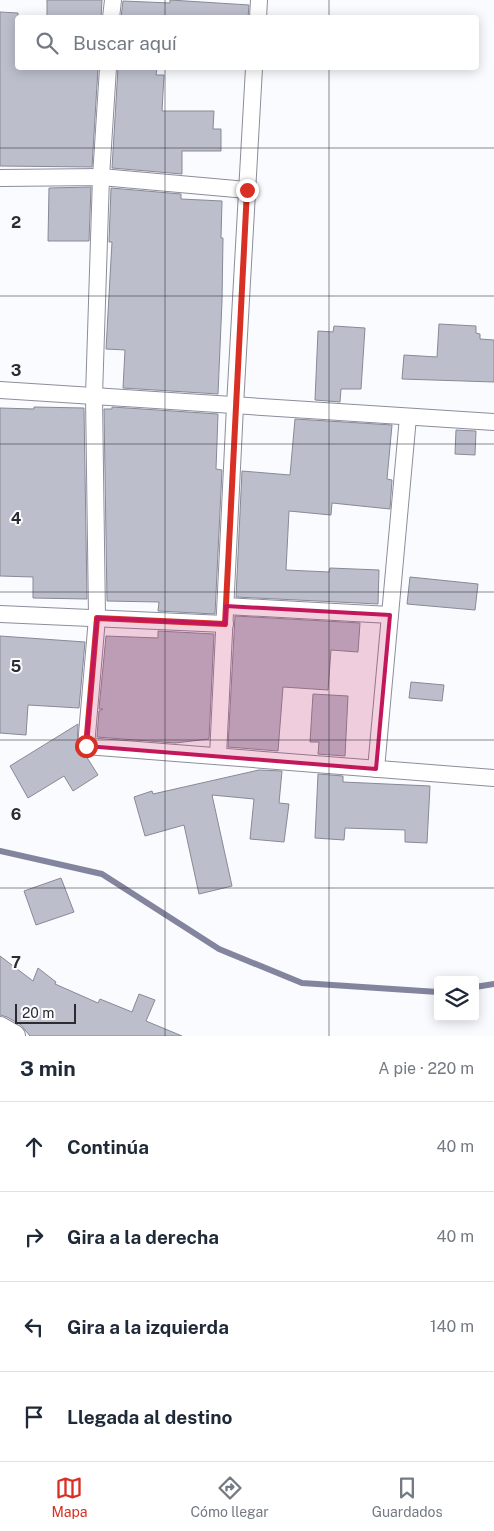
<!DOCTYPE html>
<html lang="es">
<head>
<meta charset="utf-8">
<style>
  :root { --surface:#fff; --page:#f6f6f7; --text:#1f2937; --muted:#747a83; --line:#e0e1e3; --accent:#d93025 }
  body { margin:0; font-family:"Public Sans",sans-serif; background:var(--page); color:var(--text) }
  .controls { position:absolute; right:15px; bottom:15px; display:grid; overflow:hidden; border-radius:5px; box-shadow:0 2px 12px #0003 }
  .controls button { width:45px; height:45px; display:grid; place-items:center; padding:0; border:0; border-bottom:1px solid var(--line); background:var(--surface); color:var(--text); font:25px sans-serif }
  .scale { position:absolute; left:15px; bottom:12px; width:61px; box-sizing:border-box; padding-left:5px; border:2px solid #2b2c31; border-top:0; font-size:14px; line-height:18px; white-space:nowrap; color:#2b2c31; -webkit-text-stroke:4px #fafbfe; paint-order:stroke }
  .stop { position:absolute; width:15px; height:15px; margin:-11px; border:4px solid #d93025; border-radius:50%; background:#fff }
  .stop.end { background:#d93025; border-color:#fff; box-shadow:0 1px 5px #0008 }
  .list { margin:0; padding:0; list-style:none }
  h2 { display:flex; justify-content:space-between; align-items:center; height:65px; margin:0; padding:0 20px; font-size:21px }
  h2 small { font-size:16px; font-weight:400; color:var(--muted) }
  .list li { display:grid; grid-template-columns:32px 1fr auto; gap:15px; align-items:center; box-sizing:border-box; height:90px; padding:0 20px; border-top:1px solid var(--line) }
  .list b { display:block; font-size:19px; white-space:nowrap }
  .list em { font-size:16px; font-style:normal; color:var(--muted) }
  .icon { flex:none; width:28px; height:28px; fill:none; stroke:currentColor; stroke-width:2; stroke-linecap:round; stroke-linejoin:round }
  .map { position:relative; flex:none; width:494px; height:1036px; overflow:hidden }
  .search { position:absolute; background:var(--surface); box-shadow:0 2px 12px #0003; left:15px; right:15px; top:15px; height:55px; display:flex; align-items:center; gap:12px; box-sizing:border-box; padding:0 18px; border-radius:5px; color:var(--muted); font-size:19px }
  .sheet { height:425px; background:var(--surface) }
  nav { display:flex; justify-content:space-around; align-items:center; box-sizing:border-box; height:70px; border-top:1px solid var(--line); background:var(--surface); font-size:14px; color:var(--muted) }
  nav a { display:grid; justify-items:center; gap:2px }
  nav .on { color:var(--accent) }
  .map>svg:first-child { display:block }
</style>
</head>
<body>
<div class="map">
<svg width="494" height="1036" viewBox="0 0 494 1036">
  <rect width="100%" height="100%" fill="#fafbfe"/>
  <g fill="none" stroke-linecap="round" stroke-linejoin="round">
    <g stroke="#82859d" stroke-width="6">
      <path d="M0,851L102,874L219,949L302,983L438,992"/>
      <path d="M475,987L494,984"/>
    </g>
  </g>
  <g fill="#bcbecc" stroke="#878996">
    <path d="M47,0H102L101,18H47Z"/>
    <path d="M170,0L249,5L248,18H121L123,1L170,3Z"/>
    <path d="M0,12L18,13V68H98L92,167L0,166Z"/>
    <path d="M118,68H157L156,75H164L162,111H214L213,129H221V151H182V174L112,168Z"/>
    <path d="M91,187L89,241H48L49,188Z"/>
    <path d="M111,188L181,194V199L222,201L221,238H223L222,301L218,394L123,388L125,350L106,349L112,242H109Z"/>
    <path d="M439,324L476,326V333L480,334V339L494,340V382L402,379L404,355L437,357Z"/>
    <path d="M334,326L365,328L361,389H341L340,402L315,400L318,331L333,332Z"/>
    <path d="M34,407L84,408L87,599L33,598V577L0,576V408L34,409Z"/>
    <path d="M112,407L218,414L216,469L222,470L215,614L158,611L159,602L107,601L104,409H112Z"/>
    <path d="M295,419L392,425L387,479L392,480L390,509L332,503L331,515L289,511L286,570L329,572L330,568L379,570L378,604L236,597L242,471L290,475Z"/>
    <path d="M456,430L476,431L475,455L455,454Z"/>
    <path d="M410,577L478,584L475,610L407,604Z"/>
    <path d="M235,616L360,623L358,652L331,650L328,690L283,687L278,751L228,747Z"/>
    <path d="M158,631L214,634L209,739L175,743L97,737L99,711L103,709H99L106,636L158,638Z"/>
    <path d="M0,636L85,642L79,708L28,705L26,735L0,733Z"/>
    <path d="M411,682L444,685L442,701L409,698Z"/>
    <path d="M313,694L348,696L345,756L318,754L319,742H310Z"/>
    <path d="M78,724L77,750L81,754L86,756L98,775L73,791L64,776L28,798L10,766Z"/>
    <path d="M259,770L282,771L279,803L289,804L284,842L250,839L254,799L212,795L232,886L199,894L184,825L145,836L134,797L152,791L153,794Z"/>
    <path d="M318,774L343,776V782L430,786L427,843L405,842V830L345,828L344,840L315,838Z"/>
    <path d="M61,878L74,912L36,925L24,891Z"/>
    <path d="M0,956L33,981L38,968L56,982L55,984L98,1003L100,999L132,1012L139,994L155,1000L146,1021L182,1036H30L21,1025L7,1017L0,1015Z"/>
  </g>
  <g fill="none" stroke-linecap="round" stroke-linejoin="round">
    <g stroke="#8c8d9b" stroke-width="18">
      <g id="minor">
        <path d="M111,18L113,0"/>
        <path d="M258,18L259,0"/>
        <path d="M108,68L101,177L94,396L97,618L86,746L494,778"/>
        <path d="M0,178L101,177L247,190"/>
        <path d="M0,390L494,422"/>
        <path d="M226,606L390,615"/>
        <path d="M0,614L225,624"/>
        <path d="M218,756L235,406L254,68"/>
        <path d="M376,769L408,417"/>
      </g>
    </g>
    <g stroke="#8c8d9b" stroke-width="24">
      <path id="secondary" d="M0,1028L14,1036"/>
    </g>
    <use href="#minor" stroke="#fff" stroke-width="16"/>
    <use href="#secondary" stroke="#fff" stroke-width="22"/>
  </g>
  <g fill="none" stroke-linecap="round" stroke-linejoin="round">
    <path stroke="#d93025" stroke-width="6" d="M86,746L97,618L225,624L247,190"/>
  </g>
  <path fill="#c2185b" fill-opacity="0.2" stroke="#c2185b" stroke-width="4" stroke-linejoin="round" d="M226,606L390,615L376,769L86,746L97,618L225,624Z"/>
  <path fill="none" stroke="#2b2c31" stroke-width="1" stroke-opacity="0.55" d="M165,0V18M329,0V18M165,68V1036M329,68V1036M0,148H494M0,296H494M0,444H494M0,592H494M0,740H494M0,888H494"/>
  <g font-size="16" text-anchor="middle" font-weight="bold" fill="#2b2c31" stroke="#fafbfe" stroke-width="4" stroke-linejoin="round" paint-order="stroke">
    <text x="16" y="228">2</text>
    <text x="16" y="376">3</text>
    <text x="16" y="524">4</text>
    <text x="16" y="672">5</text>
    <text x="16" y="820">6</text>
    <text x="16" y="968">7</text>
  </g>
</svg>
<div class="controls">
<button><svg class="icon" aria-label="layers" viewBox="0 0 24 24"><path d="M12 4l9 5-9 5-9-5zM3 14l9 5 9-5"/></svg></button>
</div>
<div class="scale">20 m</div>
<div class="stop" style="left:86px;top:746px"></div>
<div class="stop end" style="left:247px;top:190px"></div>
<div class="search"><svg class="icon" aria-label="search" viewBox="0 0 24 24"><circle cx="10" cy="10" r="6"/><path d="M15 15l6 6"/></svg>Buscar aquí</div>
</div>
<section class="sheet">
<h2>3 min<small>A pie · 220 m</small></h2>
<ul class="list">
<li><svg class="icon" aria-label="ahead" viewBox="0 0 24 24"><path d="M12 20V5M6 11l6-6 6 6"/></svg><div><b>Continúa</b></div><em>40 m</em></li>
<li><svg class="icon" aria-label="right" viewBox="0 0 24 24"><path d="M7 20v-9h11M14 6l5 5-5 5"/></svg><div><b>Gira a la derecha</b></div><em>40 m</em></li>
<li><svg class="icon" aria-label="left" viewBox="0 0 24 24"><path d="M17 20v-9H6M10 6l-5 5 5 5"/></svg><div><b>Gira a la izquierda</b></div><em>140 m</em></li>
<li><svg class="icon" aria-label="arrive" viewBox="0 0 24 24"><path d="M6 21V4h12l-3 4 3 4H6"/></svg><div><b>Llegada al destino</b></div></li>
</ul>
</section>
<nav>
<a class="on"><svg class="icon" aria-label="map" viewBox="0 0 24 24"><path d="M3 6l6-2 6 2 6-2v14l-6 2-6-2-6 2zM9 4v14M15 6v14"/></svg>Mapa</a>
<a><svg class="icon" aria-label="directions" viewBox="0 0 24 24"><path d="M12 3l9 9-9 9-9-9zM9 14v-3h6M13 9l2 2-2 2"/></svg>Cómo llegar</a>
<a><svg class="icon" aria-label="saved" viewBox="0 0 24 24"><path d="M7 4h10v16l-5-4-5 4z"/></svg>Guardados</a>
</nav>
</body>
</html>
